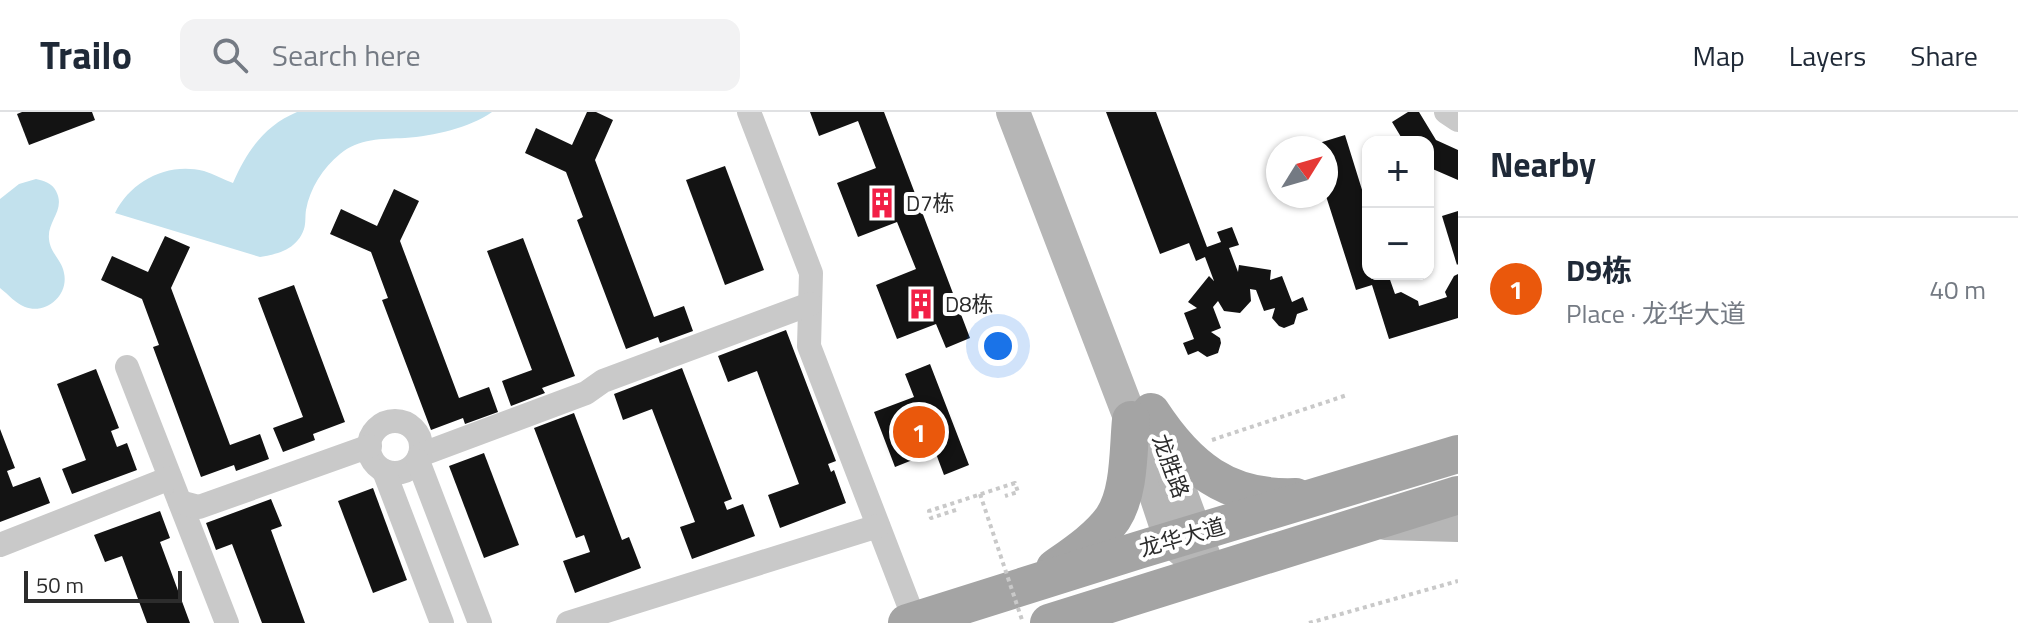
<!DOCTYPE html>
<html lang="en">
<head>
<meta charset="utf-8">
<style>
  :root { --surface:#fff; --page:#f2f2f3; --text:#1f2937; --muted:#747a83; --line:#e0e1e3; --accent:#ea580c }
  body { margin:0; font-family:"Titillium Web","Noto Sans SC",sans-serif; background:var(--page); color:var(--text) }
  .controls { position:absolute; right:24px; top:24px; display:grid; overflow:hidden; border-radius:16px; box-shadow:0 2px 6px #0004 }
  .controls button { width:72px; height:72px; display:grid; place-items:center; padding:0; border:0; border-bottom:2px solid var(--line); background:var(--surface); color:var(--text); font:40px sans-serif }
  .compass { position:absolute; left:1266px; top:24px; width:72px; height:72px; border-radius:50%; background:var(--surface); box-shadow:0 2px 6px #0004; rotate:53deg }
  .scale { position:absolute; left:24px; bottom:20px; width:158px; box-sizing:border-box; padding-left:8px; border:4px solid #2c2c2c; border-top:0; font-size:22px; line-height:28px; white-space:nowrap; color:#2c2c2c; -webkit-text-stroke:6px #fff; paint-order:stroke }
  .you { position:absolute; left:998px; top:234px; width:28px; height:28px; margin:-20px; border:6px solid #fff; border-radius:50%; background:#1a73e8; box-shadow:0 0 0 12px #1a73e833 }
  .badge { display:grid; place-items:center; width:52px; height:52px; border-radius:50%; background:var(--accent); color:#fff; font-size:26px; font-weight:700 }
  .pin { position:absolute; translate:-50% -50%; border:4px solid #fff; box-shadow:0 2px 8px #0006 }
  .list { margin:0; padding:0; list-style:none }
  h2 { display:flex; justify-content:space-between; align-items:center; height:104px; margin:0; padding:0 32px; font-size:34px }
  h2 small { font-size:26px; font-weight:400; color:var(--muted) }
  .list li { display:grid; grid-template-columns:52px 1fr auto; gap:24px; align-items:center; box-sizing:border-box; height:144px; padding:0 32px; border-top:2px solid var(--line) }
  .list b { display:block; font-size:30px; white-space:nowrap }
  .list p { margin:0; font-size:26px; white-space:nowrap; color:var(--muted) }
  .list em { font-size:26px; font-style:normal; color:var(--muted) }
  .icon { flex:none; width:44px; height:44px; fill:none; stroke:currentColor; stroke-width:2; stroke-linecap:round; stroke-linejoin:round }
  .map { position:relative; flex:none; width:1458px; height:511px; overflow:hidden }
  header { display:flex; align-items:center; gap:48px; box-sizing:border-box; height:112px; padding:0 40px; background:var(--surface); border-bottom:2px solid var(--line) }
  header strong { font-size:38px }
  nav { display:flex; gap:44px; margin-inline-start:auto; font-size:28px }
  .search { width:560px; height:72px; background:var(--page); display:flex; align-items:center; gap:20px; box-sizing:border-box; padding:0 28px; border-radius:16px; color:var(--muted); font-size:30px }
  main { display:flex }
  aside { flex:1; background:var(--surface) }
  .map>svg:first-child { display:block }
</style>
</head>
<body>
<header>
<strong>Trailo</strong>
<div class="search"><svg class="icon" aria-label="search" viewBox="0 0 24 24"><circle cx="10" cy="10" r="6"/><path d="M15 15l6 6"/></svg>Search here</div>
<nav><a>Map</a><a>Layers</a><a>Share</a></nav>
</header>
<main>
<div class="map">
<svg width="1458" height="511" viewBox="0 0 1458 511">
  <rect width="100%" height="100%" fill="#fff"/>
  <g fill="#c2e1ed">
    <path d="M297,0H492C469,16 434,24 405,26C382,27 359,26 340,42C323,56 310,76 306,98C305,104 306,111 304,117C297,137 279,142 260,145L115,101C131,69 167,50 204,59C214,62 224,68 233,71C247,39 264,14 297,0Z"/>
    <path d="M36,67C44,69 52,71 56,79C66,98 47,109 49,127C50,141 62,148 64,161C69,183 46,203 25,195C15,191 9,183 0,176V87L19,72Z"/>
  </g>
  <g fill="#131313">
    <path d="M22,0H92L95,8L29,33L17,2Z"/>
    <path d="M587,0H596L613,8L595,48L654,205L684,194L693,219L660,231L658,225L626,237L577,108L583,105L566,60L525,41L536,16L572,33Z"/>
    <path d="M810,0H884L970,226L946,236L936,212L897,227L876,173L916,157L897,110L858,125L837,71L876,56L858,9L819,24Z"/>
    <path d="M1106,0H1156L1207,135L1221,130L1217,120L1232,115L1239,133L1229,136L1238,160L1239,153L1271,158L1270,168L1282,164L1292,190L1303,185L1308,198L1297,202L1294,212L1284,216L1279,214L1272,206L1275,196L1264,199L1256,178L1250,177L1251,189L1240,201L1224,199L1218,189L1213,195L1221,216L1211,220L1220,226L1221,231L1218,241L1207,245L1198,239L1188,243L1183,231L1194,227L1184,201L1197,196L1188,190L1209,164L1214,169L1205,145L1196,149L1189,131L1160,142Z"/>
    <path d="M1408,0H1419L1436,28L1458,38V68L1428,55V30H1404L1392,10Z"/>
    <path d="M1345,23L1368,97V162H1388L1395,182L1401,180L1418,189L1419,194L1447,185L1445,180L1454,164L1458,162V206L1389,227L1372,173L1356,178L1326,84V36L1306,35Z"/>
    <path d="M725,54L764,158L725,173L686,68Z"/>
    <path d="M394,77L419,89L400,129L459,286L489,275L498,300L465,312L463,306L431,318L382,188L388,186L371,140L330,122L341,97L377,114Z"/>
    <path d="M1458,99V152L1457,153L1442,104Z"/>
    <path d="M165,124L190,135L171,176L230,333L260,322L269,347L236,359L234,353L201,365L153,235L159,233L142,187L101,168L112,144L148,160Z"/>
    <path d="M523,126L575,264L542,276L545,281L511,294L502,269L532,258L487,139Z"/>
    <path d="M294,173L345,310L313,322L315,328L283,340L273,316L303,305L258,186Z"/>
    <path d="M786,218L836,349L828,352L831,360L834,358L846,391L780,416L768,383L799,372L757,259L728,270L718,244Z"/>
    <path d="M930,252L969,353L944,363L935,339L895,355L874,300L914,285L905,262Z"/>
    <path d="M682,256L732,387L724,390L727,398L743,392L755,424L692,447L680,415L695,410L652,297L623,308L614,282Z"/>
    <path d="M96,257L119,316L111,319L117,335L127,331L137,358L72,382L62,357L86,348L57,272Z"/>
    <path d="M574,301L622,428L629,425L641,456L575,481L563,449L590,440L584,423L576,426L534,316Z"/>
    <path d="M0,317L15,356L7,359L13,375L40,365L50,391L0,410Z"/>
    <path d="M484,341L519,433L484,446L449,354Z"/>
    <path d="M373,376L407,468L373,481L338,389Z"/>
    <path d="M271,387L282,414L271,418L305,511H262L232,432L216,438L206,411Z"/>
    <path d="M160,399L170,426L160,430L190,511H147L122,444L105,450L94,423Z"/>
  </g>
  <g fill="none" stroke-linecap="round" stroke-linejoin="round">
    <g stroke="#c9c9c9" stroke-width="4" stroke-dasharray="4 4" stroke-linecap="butt">
      <path d="M1212,328L1347,283"/>
      <path d="M956,398L931,406L929,399L1015,371L1018,380L1005,384"/>
      <path d="M1309,511L1458,469"/>
    </g>
    <g stroke="#c9c9c9" stroke-width="24">
      <path d="M749,0L811,161L809,234L915,509"/>
      <path d="M1446,0L1458,8"/>
      <path d="M127,255L227,511"/>
      <circle cx="395" cy="335" r="26"/>
      <path d="M420,343L586,281L603,269L810,192"/>
      <path d="M418,349L480,511"/>
      <path d="M384,359L442,511"/>
      <path d="M180,390L199,395L370,334"/>
      <path d="M0,433L170,366"/>
      <path d="M568,511L878,414"/>
    </g>
    <g stroke="#b6b6b6" stroke-width="34">
      <path d="M1013,0L1131,308L1171,428L1209,460"/>
      <path d="M1167,344L1204,445"/>
      <path d="M1385,411L1458,413"/>
    </g>
    <g stroke="#a4a4a4" stroke-width="38">
      <path d="M1151,300C1187,355 1227,388 1296,385"/>
      <path d="M1055,456C1075,442 1099,426 1113,406C1130,380 1128,338 1131,308"/>
      <path d="M907,511L1139,438L1458,342"/>
      <path d="M1049,511L1458,383"/>
    </g>
    <path stroke="#c9c9c9" stroke-width="4" stroke-dasharray="4 4" stroke-linecap="butt" d="M980,382L1023,511"/>
  </g>
  <defs>
    <g id="building-bare" transform="scale(2.4)"><path d="M-4-6H4V6H1V3H-1V6H-4ZM-2.5-4.3h1.7v1.8h-1.7ZM.8-4.3h1.7v1.8H.8ZM-2.5-1h1.7V.8h-1.7ZM.8-1h1.7V.8H.8Z" fill="#f21f46" stroke="#fff" stroke-width="2.5" paint-order="stroke"/></g>
  </defs>
  <g fill-rule="evenodd">
    <use href="#building-bare" x="882" y="91"/>
    <use href="#building-bare" x="921" y="192"/>
  </g>
  <g text-anchor="middle" dominant-baseline="central" stroke-width="8" stroke-linejoin="round" paint-order="stroke">
    <g font-size="22" fill="#2c2c2c" stroke="#fff" text-anchor="start">
      <text x="906" y="91">D7栋</text>
      <text x="945" y="192">D8栋</text>
    </g>
    <g font-size="22" fill="#2c2c2c" stroke="#fff">
      <text transform="translate(1171 354) rotate(70)">龙胜路</text>
      <text transform="translate(1182 425) rotate(-16)">龙华大道</text>
    </g>
  </g>
</svg>
<div class="controls">
<button>+</button>
<button>−</button>
</div>
<svg class="compass" viewBox="-18 -18 36 36"><path d="M0-13l5 13h-10z" fill="#e53935"/><path d="M0 13l5-13h-10z" fill="#747a83"/></svg>
<div class="scale">50 m</div>
<div class="you"></div>
<div class="pin badge" style="left:919px;top:320px">1</div>
</div>
<aside>
<h2>Nearby<small></small></h2>
<ul class="list">
<li><span class="badge">1</span><div><b>D9栋</b><p>Place · 龙华大道</p></div><em>40 m</em></li>
</ul>
</aside>
</main>
</body>
</html>
